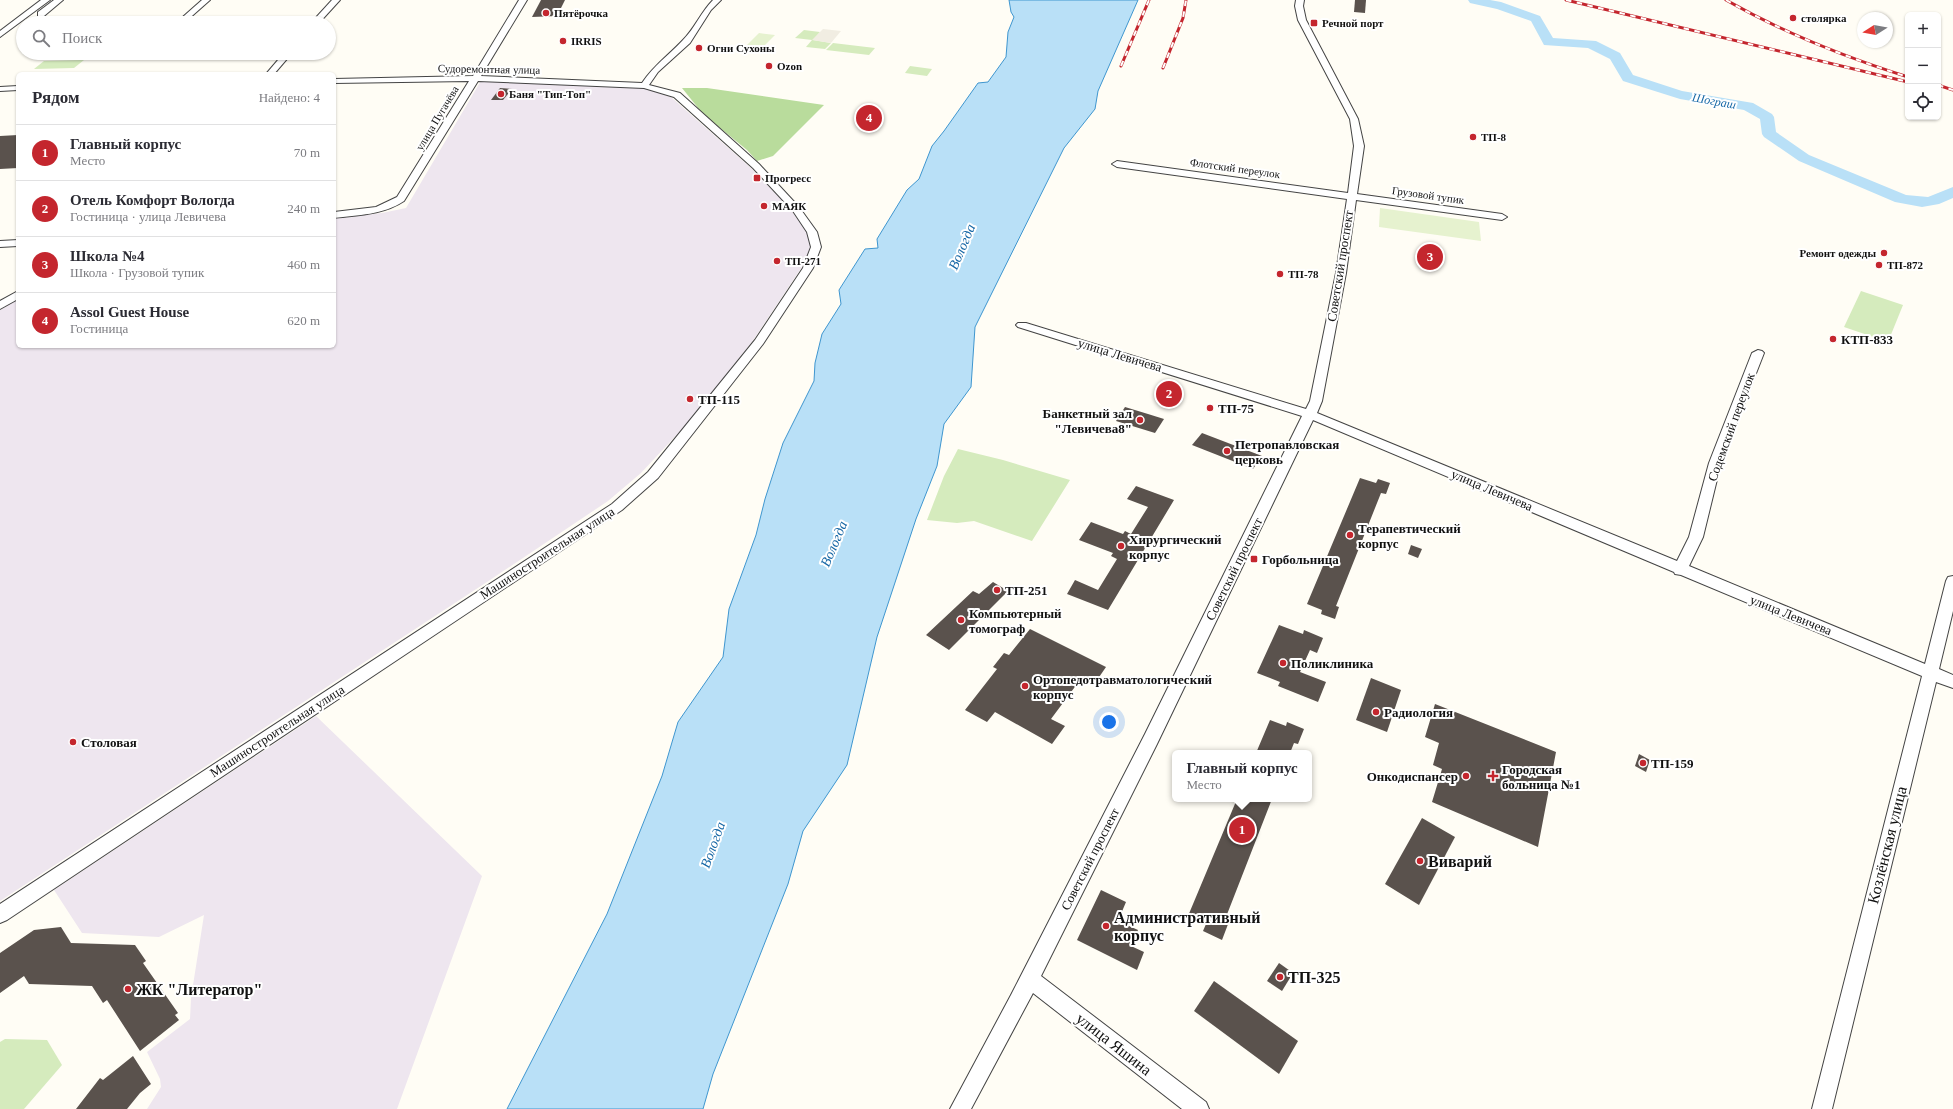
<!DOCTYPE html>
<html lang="ru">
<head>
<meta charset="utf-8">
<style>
  :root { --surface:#fff; --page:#f7f7f7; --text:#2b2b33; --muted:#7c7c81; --line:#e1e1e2; --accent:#c4262e }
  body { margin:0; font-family:Georgia,serif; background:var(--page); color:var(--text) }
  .controls { position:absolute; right:12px; top:12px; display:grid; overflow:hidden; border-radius:6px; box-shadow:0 1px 3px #0004 }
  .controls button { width:36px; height:36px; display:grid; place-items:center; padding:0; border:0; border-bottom:1px solid var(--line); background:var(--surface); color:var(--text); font:20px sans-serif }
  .compass { position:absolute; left:1857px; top:12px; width:36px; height:36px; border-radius:50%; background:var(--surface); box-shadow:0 1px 3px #0004; rotate:259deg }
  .you { position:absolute; left:1109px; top:722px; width:14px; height:14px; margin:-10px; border:3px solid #fff; border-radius:50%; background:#1a73e8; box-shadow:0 0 0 6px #1a73e833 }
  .badge { display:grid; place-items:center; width:26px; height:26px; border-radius:50%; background:var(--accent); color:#fff; font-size:13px; font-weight:700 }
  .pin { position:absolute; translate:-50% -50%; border:2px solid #fff; box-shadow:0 1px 4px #0006 }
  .popup { position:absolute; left:1172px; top:750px; width:140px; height:52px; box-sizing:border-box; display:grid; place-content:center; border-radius:6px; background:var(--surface); filter:drop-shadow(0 1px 3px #0005); font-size:13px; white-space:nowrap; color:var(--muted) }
  .popup b { font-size:15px; color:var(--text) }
  .popup::after { content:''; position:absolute; left:50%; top:100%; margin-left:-8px; border:8px solid transparent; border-top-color:var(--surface) }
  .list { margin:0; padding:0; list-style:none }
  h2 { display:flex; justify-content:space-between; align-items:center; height:52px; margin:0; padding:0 16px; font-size:17px }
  h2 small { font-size:13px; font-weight:400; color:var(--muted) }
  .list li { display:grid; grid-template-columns:26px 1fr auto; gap:12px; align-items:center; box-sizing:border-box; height:56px; padding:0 16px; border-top:1px solid var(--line) }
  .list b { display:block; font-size:15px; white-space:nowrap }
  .list p { margin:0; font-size:13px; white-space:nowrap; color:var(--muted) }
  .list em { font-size:13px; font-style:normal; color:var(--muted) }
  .icon { flex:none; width:22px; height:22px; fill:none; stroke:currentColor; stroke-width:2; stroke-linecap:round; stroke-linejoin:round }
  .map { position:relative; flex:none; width:1953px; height:1109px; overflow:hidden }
  .search { position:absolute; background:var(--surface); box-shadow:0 1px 3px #0004; left:16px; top:16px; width:320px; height:44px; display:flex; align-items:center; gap:10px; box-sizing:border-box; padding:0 14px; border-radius:22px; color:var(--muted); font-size:15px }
  .panel { position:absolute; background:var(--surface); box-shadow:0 1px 3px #0004; left:16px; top:72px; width:320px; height:276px; border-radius:6px }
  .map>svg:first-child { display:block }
</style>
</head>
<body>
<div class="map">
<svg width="1953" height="1109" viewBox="0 0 1953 1109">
  <rect width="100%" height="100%" fill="#fffdf5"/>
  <g fill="#eee6ef">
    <path d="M482,79L643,88L671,97L751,168L791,210L808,233L811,247L802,267L752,342L684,427L641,473L608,501L490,580L0,901V310L18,299V346H334V218L382,213L406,208Z"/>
    <path d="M316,716L482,876L397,1109H147L161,1087L160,1079L147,1052L190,1019L191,998L204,915L159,937L82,933L54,890Z"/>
  </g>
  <g fill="#d5ebbd">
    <path d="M804,30L820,32L813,40L831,43L825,49L806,47L812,40L795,38Z"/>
    <path d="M833,43L875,48L869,55L826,50Z"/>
    <path d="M84,60L74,68L34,69L44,61Z"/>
    <path d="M910,66L932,69L927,76L905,73Z"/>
    <path d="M1861,291L1903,305L1888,342L1844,327Z"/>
    <path d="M958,449L1003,460L1070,480L1032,541L974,521L957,523L927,520L944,476Z"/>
    <path d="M5,1039L47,1040L62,1065L24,1109H0V1042Z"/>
  </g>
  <path fill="#b9dc9c" d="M682,88H707L824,105L773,156L757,161L747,150L703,114Z"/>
  <g fill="#e6f2cf">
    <path d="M759,33L775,35L763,47L747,45Z"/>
    <path d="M1380,208L1479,222L1481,241L1379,227Z"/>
  </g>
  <path fill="#f1ede2" d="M823,29L841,31L831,43L812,40Z"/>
  <path fill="#b9e0f7" stroke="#3f96cf" d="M1009,0H1138L1098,91L1095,109L1064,148L975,327L971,387L944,424L937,466L916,519L877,637L847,765L803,831L788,884L713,1074L703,1109H507L607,914L662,776L678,722L723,657L729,609L756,535L765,499L783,443L814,381L815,363L822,334L841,304L839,290L865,249L878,248L877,239L907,190L919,179L932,146L944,131L978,83L988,82L1006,57L1008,32L1014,17L1011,12Z"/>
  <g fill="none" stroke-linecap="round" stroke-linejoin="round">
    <path fill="#b9e0f7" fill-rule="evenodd" d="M1468,0H1490L1501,2L1540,16L1553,38L1596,41L1620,53L1633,75L1682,91L1753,103L1772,114L1774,117L1776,132L1809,155L1906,195L1928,197L1953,187V198L1939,204L1922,207L1895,202L1799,161L1764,137L1762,134L1760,119L1744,110L1680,99L1623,81L1610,59L1588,48L1544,45L1531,21L1497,9L1470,3Z"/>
  </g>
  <g fill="#5a524d">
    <path d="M541,0H565L557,16L532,17Z"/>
    <path d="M1355,0H1366L1365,13L1354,12Z"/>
    <path d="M500,88L512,89L503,100H491Z"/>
    <path d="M18,135V168L0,169V136Z"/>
    <path d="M1125,407L1148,414L1164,419L1155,433L1116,421Z"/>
    <path d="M1202,433L1262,456L1253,469L1192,445Z"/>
    <path d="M1360,478L1376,483L1378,479L1390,483L1386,494L1381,493L1336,606L1339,607L1335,619L1321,614L1322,610L1307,604Z"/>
    <path d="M1136,486L1174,500L1108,610L1067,594L1075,580L1098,590L1117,559L1111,556L1113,553L1079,540L1091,522L1123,534L1125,531L1131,534L1148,507L1127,499Z"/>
    <path d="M1411,545L1422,549L1418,558L1408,554Z"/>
    <path d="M993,582L1008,591L949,650L926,635L973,591L979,594Z"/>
    <path d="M1279,625L1303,634L1304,630L1323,638L1317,653L1310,650L1300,672L1326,682L1318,702L1278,686L1280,682L1257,673Z"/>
    <path d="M1030,629L1106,667L1095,683L1083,676L1051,719L1065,726L1052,744L995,712L987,722L965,710L997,669L993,667L1004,653L1009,655Z"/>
    <path d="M1371,678L1401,690L1387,732L1356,720Z"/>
    <path d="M1435,704L1556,752L1538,847L1432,802L1442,769L1433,765L1439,743L1425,737Z"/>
    <path d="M1270,720L1286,726L1287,722L1304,729L1298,744L1294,743L1290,753H1256Z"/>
    <path d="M1639,754L1650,760L1646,772L1635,766Z"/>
    <path d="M1237,799H1272L1226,917L1230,919L1222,940L1203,931L1206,924L1188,916Z"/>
    <path d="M1422,818L1455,837L1419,905L1385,884Z"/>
    <path d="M1101,890L1126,902L1118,921L1138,930L1131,946L1144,952L1137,970L1077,940Z"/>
    <path d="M61,927L71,943L135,945L146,961L143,963L178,1013L175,1015L179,1020L140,1051L107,1000L103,1003L92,986L29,984L24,976L0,993V953L34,930Z"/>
    <path d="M1279,963L1293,973L1282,991L1267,981Z"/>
    <path d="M1214,981L1298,1041L1279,1074L1194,1011Z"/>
    <path d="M133,1056L151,1084L140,1093L127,1109H76L100,1078L103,1080Z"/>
  </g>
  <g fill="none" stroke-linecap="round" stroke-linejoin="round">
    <g stroke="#444" stroke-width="2">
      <g id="minor">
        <path d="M41,0H50L0,37V31Z"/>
        <path d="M54,0H63L44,16H38V12Z"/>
        <path d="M202,0H210L184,23H176Z"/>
        <path d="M332,0H340L319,23H311Z"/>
        <path d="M519,0H527L481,76L642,83C654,65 668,56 683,40C695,28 701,12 713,0H721L711,10L690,43L658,72L649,85L680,93L759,164L799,207L817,232L821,247L813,268L763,344L658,478L622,510L7,920L0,923V904L612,504L648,472L755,340L803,268L811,247L807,232L793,211L753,168L674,97L644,88L478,81L404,201C383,215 358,215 334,218V212L376,207L397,197L469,81L334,83V79L473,76Z"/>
        <path d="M1296,0H1304L1303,6L1306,20L1358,119L1364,146L1357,194L1502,214L1507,217L1502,220L1356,200L1346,273L1322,401L1317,413L1677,561L1689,537L1709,463L1752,353L1758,350L1762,351L1764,353L1721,463L1703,537L1689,566L1925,664L1946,581L1948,577L1953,576V611L1939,669L1953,675V688L1936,682L1832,1109H1812L1922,676L1681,575L1675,574L1674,572L1313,420L1157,744L1041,976L1206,1102L1209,1109H1182L1033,993L971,1109H950L1011,995L1145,734L1302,416L1018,327L1016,325L1018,323H1026L1306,409L1310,401L1336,273L1347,199L1117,167L1112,164L1117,161L1348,193L1354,146L1350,119L1298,20L1295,6Z"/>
        <path d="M284,53H292L274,74H266Z"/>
        <path d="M18,86V90L0,91V87Z"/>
        <path d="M18,240V246L0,247V241Z"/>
        <path d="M18,291V299L0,309V301Z"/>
      </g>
    </g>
    <use href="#minor" fill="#fff" fill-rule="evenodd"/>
    <g stroke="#c4262e" stroke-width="3">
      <g id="rail">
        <path d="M1566,0L1908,82"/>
        <path d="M1726,0C1784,33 1845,57 1908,77"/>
        <path d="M1121,66L1149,0"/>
        <path d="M1163,68L1183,18L1186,0"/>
        <path d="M1938,85L1953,90"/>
      </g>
    </g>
    <use href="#rail" stroke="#fff" stroke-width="2" stroke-dasharray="5.5" stroke-linecap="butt"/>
  </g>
  <g fill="#c4262e" stroke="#fff" stroke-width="1.5">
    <circle cx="546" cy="13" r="4"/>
    <circle cx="1793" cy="18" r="4"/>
    <rect x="1310" y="19" width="8" height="8" rx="2"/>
    <circle cx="563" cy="41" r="4"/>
    <circle cx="699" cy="48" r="4"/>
    <circle cx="769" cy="66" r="4"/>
    <circle cx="501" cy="94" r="4"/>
    <circle cx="1473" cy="137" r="4"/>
    <rect x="753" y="174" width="8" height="8" rx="2"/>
    <circle cx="764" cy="206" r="4"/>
    <circle cx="1884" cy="253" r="4"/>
    <circle cx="777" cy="261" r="4"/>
    <circle cx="1879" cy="265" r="4"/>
    <circle cx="1280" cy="274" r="4"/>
    <circle cx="1833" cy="339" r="4"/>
    <circle cx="690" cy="399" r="4"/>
    <circle cx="1210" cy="408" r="4"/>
    <circle cx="1140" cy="420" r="4"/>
    <circle cx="1227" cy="451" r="4"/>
    <circle cx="1350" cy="535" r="4"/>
    <circle cx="1121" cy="546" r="4"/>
    <rect x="1250" y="555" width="8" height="8" rx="2"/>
    <circle cx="997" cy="590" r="4"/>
    <circle cx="961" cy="620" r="4"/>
    <circle cx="1283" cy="663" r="4"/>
    <circle cx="1025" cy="686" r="4"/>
    <circle cx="1376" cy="712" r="4"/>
    <circle cx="73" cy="742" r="4"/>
    <circle cx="1643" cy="763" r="4"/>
    <circle cx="1466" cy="776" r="4"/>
    <path d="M1491 770h4v4h4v4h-4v4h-4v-4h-4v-4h4z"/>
    <circle cx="1420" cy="861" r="4"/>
    <circle cx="1106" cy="926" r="4"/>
    <circle cx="1280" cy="977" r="4"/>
    <circle cx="128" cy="989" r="4"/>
  </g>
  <g text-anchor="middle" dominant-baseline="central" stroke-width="4" stroke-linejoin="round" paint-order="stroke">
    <g font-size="11" font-weight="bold" fill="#111" stroke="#fff" text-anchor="start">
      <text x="554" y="13">Пятёрочка</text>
      <text x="1801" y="18">столярка</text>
      <text x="1322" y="23">Речной порт</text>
      <text x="571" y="41">IRRIS</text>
      <text x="707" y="48">Огни Сухоны</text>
      <text x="777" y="66">Ozon</text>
      <text x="509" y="94">Баня "Тип-Топ"</text>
      <text x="1481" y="137">ТП-8</text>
      <text x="765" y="178">Прогресс</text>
      <text x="772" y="206">МАЯК</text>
      <text x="1876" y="253" text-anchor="end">Ремонт одежды</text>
      <text x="785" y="261">ТП-271</text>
      <text x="1887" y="265">ТП-872</text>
      <text x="1288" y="274">ТП-78</text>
    </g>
    <g font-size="11" fill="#111" stroke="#fff">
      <text transform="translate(489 69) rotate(1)">Судоремонтная улица</text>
      <text transform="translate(437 118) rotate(-59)">улица Пугачёва</text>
      <text transform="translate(1235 168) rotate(8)">Флотский переулок</text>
      <text transform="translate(1428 195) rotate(8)">Грузовой тупик</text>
    </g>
    <g font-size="12" font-style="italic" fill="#1768a6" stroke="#fff">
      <text transform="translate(1714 101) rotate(10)">Шограш</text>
    </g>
    <g font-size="13" fill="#111" stroke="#fff">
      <text transform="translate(1340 266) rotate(-81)">Советский проспект</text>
      <text transform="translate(1120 355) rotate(17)">улица Левичева</text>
      <text transform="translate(1731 427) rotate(-70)">Содемский переулок</text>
      <text transform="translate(1492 490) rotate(23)">улица Левичева</text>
      <text transform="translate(547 553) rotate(-33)">Машиностроительная улица</text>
      <text transform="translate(1234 569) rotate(-64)">Советский проспект</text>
      <text transform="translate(1791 615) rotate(22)">улица Левичева</text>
      <text transform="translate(277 731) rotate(-33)">Машиностроительная улица</text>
      <text transform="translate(1090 859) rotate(-63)">Советский проспект</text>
    </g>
    <g font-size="13" font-weight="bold" fill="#111" stroke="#fff" text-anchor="start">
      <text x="1841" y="339">КТП-833</text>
      <text x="698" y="399">ТП-115</text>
      <text x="1218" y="408">ТП-75</text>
      <text x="1132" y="413" text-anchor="end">Банкетный зал<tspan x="1132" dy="15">"Левичева8"</tspan></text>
      <text x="1235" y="444">Петропавловская<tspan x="1235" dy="15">церковь</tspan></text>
      <text x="1358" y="528">Терапевтический<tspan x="1358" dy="15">корпус</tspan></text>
      <text x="1129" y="539">Хирургический<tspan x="1129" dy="15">корпус</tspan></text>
      <text x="1262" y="559">Горбольница</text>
      <text x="1005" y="590">ТП-251</text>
      <text x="969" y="613">Компьютерный<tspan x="969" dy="15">томограф</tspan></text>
      <text x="1291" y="663">Поликлиника</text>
      <text x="1033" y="679">Ортопедотравматологический<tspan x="1033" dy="15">корпус</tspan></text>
      <text x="1384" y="712">Радиология</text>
      <text x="81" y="742">Столовая</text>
      <text x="1651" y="763">ТП-159</text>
      <text x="1502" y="769">Городская<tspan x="1502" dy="15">больница №1</tspan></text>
      <text x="1458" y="776" text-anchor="end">Онкодиспансер</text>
    </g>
    <g font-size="14" font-style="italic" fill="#1768a6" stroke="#fff">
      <text transform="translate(962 247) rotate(-67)">Вологда</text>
      <text transform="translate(834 544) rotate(-67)">Вологда</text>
      <text transform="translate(713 845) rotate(-70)">Вологда</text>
    </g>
    <g font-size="16" fill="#111" stroke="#fff">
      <text transform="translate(1887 845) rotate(-76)">Козлёнская улица</text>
      <text transform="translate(1114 1044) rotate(38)">улица Яшина</text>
    </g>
    <g font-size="16" font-weight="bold" fill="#111" stroke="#fff" text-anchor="start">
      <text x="1428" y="861">Виварий</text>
      <text x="1114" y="917">Административный<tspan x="1114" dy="18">корпус</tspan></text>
      <text x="1288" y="977">ТП-325</text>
      <text x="136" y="989">ЖК "Литератор"</text>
    </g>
  </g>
</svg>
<div class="controls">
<button>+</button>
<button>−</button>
<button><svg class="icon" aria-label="locate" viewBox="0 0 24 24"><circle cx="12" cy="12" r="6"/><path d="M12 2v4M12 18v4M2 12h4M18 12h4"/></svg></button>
</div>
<svg class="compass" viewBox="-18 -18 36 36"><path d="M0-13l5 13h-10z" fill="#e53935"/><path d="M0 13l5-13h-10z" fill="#7c7c81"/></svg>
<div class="you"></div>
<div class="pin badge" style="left:1242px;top:830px">1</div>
<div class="popup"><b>Главный корпус</b>Место</div>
<div class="pin badge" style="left:1169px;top:394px">2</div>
<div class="pin badge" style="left:1430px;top:257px">3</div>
<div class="pin badge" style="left:869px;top:118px">4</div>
<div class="search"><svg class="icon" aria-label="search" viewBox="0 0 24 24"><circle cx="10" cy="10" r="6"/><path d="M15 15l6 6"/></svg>Поиск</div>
<section class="panel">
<h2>Рядом<small>Найдено: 4</small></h2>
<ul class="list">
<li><span class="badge">1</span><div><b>Главный корпус</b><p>Место</p></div><em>70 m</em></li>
<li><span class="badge">2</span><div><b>Отель Комфорт Вологда</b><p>Гостиница · улица Левичева</p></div><em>240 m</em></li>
<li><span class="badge">3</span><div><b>Школа №4</b><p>Школа · Грузовой тупик</p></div><em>460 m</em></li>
<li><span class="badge">4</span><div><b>Assol Guest House</b><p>Гостиница</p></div><em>620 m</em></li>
</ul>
</section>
</div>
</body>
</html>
